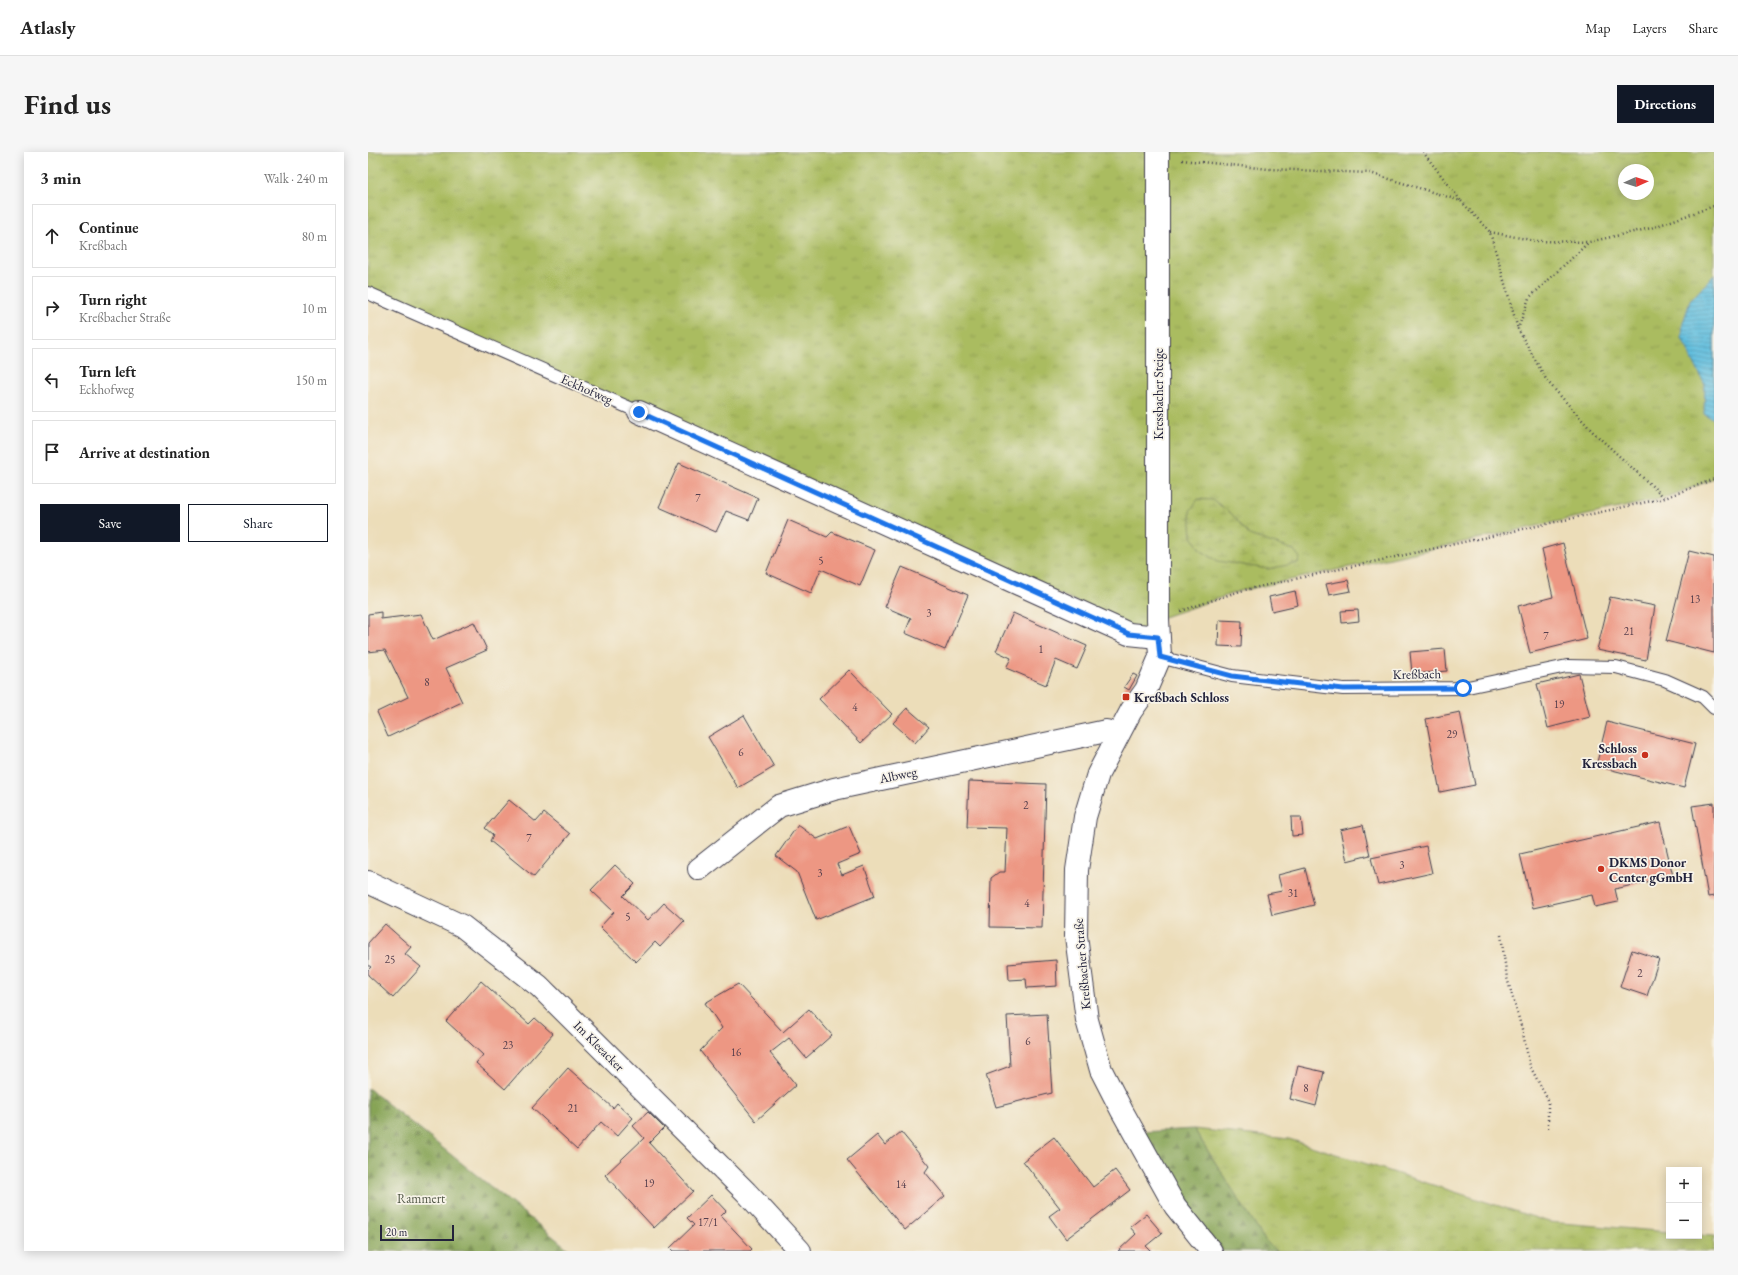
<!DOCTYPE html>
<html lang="en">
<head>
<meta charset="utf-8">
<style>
  :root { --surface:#fff; --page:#f6f6f6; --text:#222; --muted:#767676; --line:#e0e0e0; --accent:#111827 }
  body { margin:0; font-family:"EB Garamond",serif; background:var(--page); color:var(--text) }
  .controls { position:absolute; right:12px; bottom:12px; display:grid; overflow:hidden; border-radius:0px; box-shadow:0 2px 10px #0003 }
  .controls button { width:36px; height:36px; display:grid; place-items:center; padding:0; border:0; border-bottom:1px solid var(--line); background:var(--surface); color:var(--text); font:20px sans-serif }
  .compass { position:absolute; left:1250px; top:12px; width:36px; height:36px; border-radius:50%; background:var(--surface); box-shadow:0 2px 10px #0003; rotate:87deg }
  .scale { position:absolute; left:12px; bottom:10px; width:74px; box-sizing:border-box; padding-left:4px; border:2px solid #22223b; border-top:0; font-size:11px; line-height:14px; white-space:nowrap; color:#22223b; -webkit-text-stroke:3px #f7f3e8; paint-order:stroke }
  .stop { position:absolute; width:12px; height:12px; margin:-9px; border:3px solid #1a73e8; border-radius:50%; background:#fff }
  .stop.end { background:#1a73e8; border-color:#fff; box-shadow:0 1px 4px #0008 }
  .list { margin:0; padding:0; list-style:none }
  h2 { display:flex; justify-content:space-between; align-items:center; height:52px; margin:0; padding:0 16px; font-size:17px }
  h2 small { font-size:13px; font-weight:400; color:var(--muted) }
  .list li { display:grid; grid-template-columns:26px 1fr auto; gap:12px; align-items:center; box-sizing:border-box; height:64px; margin:0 8px 8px; padding:0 8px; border:1px solid var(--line); border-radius:0px }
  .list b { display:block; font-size:15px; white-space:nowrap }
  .list p { margin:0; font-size:13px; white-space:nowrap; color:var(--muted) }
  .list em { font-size:13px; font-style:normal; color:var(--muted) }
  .actions { display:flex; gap:8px; padding:12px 16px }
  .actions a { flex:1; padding:9px 0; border:1px solid var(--accent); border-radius:0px; text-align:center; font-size:14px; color:var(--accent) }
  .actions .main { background:var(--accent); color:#fff }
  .icon { flex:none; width:22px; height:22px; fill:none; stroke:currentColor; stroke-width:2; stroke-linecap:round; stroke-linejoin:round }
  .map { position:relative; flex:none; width:1346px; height:1099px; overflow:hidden; border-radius:0px }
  header { display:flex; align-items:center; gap:24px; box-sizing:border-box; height:56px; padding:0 20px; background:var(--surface); border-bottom:1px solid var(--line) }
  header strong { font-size:19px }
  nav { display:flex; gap:22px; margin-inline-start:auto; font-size:14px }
  .intro { display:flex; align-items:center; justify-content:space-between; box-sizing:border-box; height:96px; padding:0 24px }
  h1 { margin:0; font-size:28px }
  .button { padding:10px 18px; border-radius:0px; background:var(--accent); color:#fff; font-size:14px; font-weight:700 }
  main { display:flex; gap:24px; padding:0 24px }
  aside { flex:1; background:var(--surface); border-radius:0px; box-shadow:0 2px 10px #0003 }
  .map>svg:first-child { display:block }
</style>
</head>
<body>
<header>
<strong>Atlasly</strong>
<nav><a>Map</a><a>Layers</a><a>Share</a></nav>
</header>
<div class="intro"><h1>Find us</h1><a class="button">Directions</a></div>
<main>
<aside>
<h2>3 min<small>Walk · 240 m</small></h2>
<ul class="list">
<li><svg class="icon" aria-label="ahead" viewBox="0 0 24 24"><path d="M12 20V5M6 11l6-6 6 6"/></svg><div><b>Continue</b><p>Kreßbach</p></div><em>80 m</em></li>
<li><svg class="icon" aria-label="right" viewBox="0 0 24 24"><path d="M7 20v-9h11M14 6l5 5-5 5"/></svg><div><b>Turn right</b><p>Kreßbacher Straße</p></div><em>10 m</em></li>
<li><svg class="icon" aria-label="left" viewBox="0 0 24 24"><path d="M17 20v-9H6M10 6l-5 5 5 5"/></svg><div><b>Turn left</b><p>Eckhofweg</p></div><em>150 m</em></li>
<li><svg class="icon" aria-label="arrive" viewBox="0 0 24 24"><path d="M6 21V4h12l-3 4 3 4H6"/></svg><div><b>Arrive at destination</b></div></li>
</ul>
<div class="actions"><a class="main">Save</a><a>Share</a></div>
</aside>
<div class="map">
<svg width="1346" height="1099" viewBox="0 0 1346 1099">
  <defs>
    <pattern id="grass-tufts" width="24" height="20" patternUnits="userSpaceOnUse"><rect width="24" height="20" fill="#aabc60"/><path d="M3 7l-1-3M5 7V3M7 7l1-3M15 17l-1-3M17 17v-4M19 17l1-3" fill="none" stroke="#92a154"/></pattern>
    <pattern id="forest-firs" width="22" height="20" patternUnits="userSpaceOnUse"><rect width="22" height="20" fill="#87a456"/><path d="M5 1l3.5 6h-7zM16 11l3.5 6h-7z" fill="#6e8548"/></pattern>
    <pattern id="wetland-marsh" width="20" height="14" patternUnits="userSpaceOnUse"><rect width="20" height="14" fill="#aabc60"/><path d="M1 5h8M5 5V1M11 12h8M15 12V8" fill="none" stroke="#92a154"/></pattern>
    <pattern id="water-rules" width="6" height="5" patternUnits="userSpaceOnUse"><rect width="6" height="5" fill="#60bede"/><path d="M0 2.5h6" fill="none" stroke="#4f9ab5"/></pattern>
  </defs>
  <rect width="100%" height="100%" fill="#f7f3e8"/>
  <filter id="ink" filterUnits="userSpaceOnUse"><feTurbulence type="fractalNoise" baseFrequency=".025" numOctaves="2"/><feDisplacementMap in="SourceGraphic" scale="8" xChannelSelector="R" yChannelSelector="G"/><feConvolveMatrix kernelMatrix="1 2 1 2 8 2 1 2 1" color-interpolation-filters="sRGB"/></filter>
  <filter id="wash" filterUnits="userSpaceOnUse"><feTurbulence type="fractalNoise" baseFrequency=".012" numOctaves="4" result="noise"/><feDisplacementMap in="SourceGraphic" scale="16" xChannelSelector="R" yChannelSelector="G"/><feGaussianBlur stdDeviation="0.9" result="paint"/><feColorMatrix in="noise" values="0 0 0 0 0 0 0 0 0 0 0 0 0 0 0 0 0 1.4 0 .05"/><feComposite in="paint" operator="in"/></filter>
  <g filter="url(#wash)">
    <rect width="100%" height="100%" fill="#ecddb9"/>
    <g fill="url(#grass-tufts)" stroke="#666f4e" fill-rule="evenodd">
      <path d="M0,0H1346V327L1297,346L872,439L790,467V485L0,141ZM1256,18H1280V42H1256Z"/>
      <path d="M826,977L921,987L1181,1070L1301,1080V1084H1331V1083L1346,1084V1099H908L896,1088Z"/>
    </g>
    <g fill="url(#forest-firs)" stroke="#546348">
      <path d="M0,936L203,1099H0Z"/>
      <path d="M826,977L896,1087L908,1099H854L823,1064L773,980Z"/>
    </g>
    <path fill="url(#wetland-marsh)" stroke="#666f4e" d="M830,347L845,348L865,363L881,383L926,398L932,406L930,411L900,417L850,409L832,398L824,384L822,359Z"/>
    <path fill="url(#water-rules)" stroke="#41708c" d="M1346,123V267L1336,262L1337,233L1314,186L1315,171L1322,149Z"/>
    <g id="blocks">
      <g fill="#ed9783">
        <path d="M311,311L390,346L381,368L358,359L348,380L291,355Z"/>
        <path d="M420,368L459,385L464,380L507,398L492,434L453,417L443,441L398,421Z"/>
        <path d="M1195,391L1219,487L1162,501L1150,454L1185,445L1174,397Z"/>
        <path d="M1321,399L1346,405V501L1298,489Z"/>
        <path d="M534,415L600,443L577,498L537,481L543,466L517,455Z"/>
        <path d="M980,428L983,439L961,443L958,432Z"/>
        <path d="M927,439L930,453L904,459L901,445Z"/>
        <path d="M1242,445L1287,454L1278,508L1229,498Z"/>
        <path d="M990,458L991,469L974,471L973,459Z"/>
        <path d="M13,460V467L53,462L65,488L106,470L119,498L78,516L94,550L20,585L9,560L40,545L17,498L0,500V462Z"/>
        <path d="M645,461L719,494L709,517L688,508L678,533L638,516L643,506L628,499Z"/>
        <path d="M851,468L874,469L873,495L850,494Z"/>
        <path d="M1077,497L1079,519L1044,522L1042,500Z"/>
        <path d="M481,518L524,562L493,591L451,547Z"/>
        <path d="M765,522L769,524L761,538L756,535Z"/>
        <path d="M1211,522L1222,565L1180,576L1169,532Z"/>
        <path d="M539,556L561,575L547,591L525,571Z"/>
        <path d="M1092,560L1107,633L1072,640L1058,567Z"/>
        <path d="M376,563L406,615L370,636L340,585Z"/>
        <path d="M1239,570L1327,592L1316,636L1228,614Z"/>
        <path d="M601,629L678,632L674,776L622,775L623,726L631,720H637L639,676L599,675Z"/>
        <path d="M141,648L168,670L176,661L202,682L166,725L122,689L125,683L117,676Z"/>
        <path d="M1346,651V744L1340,745L1324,654Z"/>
        <path d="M923,665H933L935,683L924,684Z"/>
        <path d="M1292,670L1305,724L1247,737L1250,750L1227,755L1224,743L1165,756L1152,702Z"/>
        <path d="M430,673L449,687L481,674L493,702L469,712L474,723L496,714L507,744L448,768L429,720L408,704Z"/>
        <path d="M995,673L1002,703L979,709L972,678Z"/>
        <path d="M1058,694L1064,721L1010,733L1003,706Z"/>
        <path d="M247,713L267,732L255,744L280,768L296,751L316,769L292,795L287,790L268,810L232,775L246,760L223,738Z"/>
        <path d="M937,716L946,753L904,763L899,742L914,739L910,723Z"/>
        <path d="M17,772L43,795L37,802L53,815L25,846L0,823V818L3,815L0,813V791Z"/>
        <path d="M1264,798L1291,807L1279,844L1252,835Z"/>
        <path d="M688,808L689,834L659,836L658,827L641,828L640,812Z"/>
        <path d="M113,829L161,872L167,866L185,882L137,937L108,911L115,903L78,869Z"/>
        <path d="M370,832L415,880L441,857L464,883L438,906L421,886L402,901L428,933L388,969L332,899L354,876L337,851Z"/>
        <path d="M679,862L684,941L628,955L618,923L642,914L639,864Z"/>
        <path d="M930,914L956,920L948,954L922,947Z"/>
        <path d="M200,916L245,956L249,951L265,966L249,984L233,970L209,997L164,956Z"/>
        <path d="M280,960L296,976L281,991L325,1039L286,1076L237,1023L276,986L265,974Z"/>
        <path d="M533,980L561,1014L557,1020L577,1044L537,1078L479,1008L509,983L517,993Z"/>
        <path d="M686,985L725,1035L747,1018L762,1038L698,1087L681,1064L692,1056L655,1009Z"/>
        <path d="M343,1043L358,1059L353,1064L384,1097L382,1099H305L302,1096L326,1073L319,1066Z"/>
        <path d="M778,1062L794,1081L778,1094L783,1099H750L768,1082L762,1075Z"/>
      </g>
    </g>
  </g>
  <g filter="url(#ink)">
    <use href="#blocks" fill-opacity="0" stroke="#403e4e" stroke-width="1"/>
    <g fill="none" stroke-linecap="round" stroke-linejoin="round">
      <g stroke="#403e4e" stroke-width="14">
        <g id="lane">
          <path d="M0,141L271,260"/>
          <path d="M792,505L864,524L975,537L1095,536L1199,514L1248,515L1297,528L1335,545L1346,556"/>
        </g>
      </g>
      <g stroke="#403e4e" stroke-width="24">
        <g id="street">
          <path d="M790,0V467L792,505L778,538L763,559L730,622L717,665L709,718L708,784L719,868L733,918L754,959L807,1054L843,1099"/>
          <path d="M271,260L761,482L790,485"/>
          <path d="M331,717L411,654L466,637L738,579L750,583"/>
          <path d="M0,730L94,774L171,834L378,1040L432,1099"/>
        </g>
      </g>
      <g stroke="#403e4e" stroke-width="2.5" stroke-dasharray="1 3" stroke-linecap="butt">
        <path d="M1055,0L1093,49"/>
        <path d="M814,8L901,17L1002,21L1093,49L1122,80L1150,177"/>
        <path d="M1122,80L1168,89L1221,90"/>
        <path d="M1296,345L1225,280L1179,229L1150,177L1161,146L1221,90L1283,76L1346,54"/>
        <path d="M813,459L872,439L1297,346L1346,327"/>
        <path d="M1133,783L1139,826L1154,877L1162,914L1180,948V978"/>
      </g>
      <use href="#lane" stroke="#fff" stroke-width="12"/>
      <use href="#street" stroke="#fff" stroke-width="22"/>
    </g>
  </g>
  <g fill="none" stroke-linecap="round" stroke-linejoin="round" filter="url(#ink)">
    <path stroke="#1a73e8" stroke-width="5" d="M271,260L761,482L790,485L792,505L864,524L975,537L1095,536"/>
  </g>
  <g fill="#c8321e" stroke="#f7f3e8" stroke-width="1.5">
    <rect x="754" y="541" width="8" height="8" rx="2"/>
    <circle cx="1277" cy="603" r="4"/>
    <circle cx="1233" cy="717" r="4"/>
  </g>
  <g text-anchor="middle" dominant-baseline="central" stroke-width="3.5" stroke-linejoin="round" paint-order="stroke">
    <g font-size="11" fill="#553f4d">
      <text x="330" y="346">7</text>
      <text x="453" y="408">5</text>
      <text x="1327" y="447">13</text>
      <text x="561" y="461">3</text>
      <text x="1261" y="479">21</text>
      <text x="1178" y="484">7</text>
      <text x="673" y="497">1</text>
      <text x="59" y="530">8</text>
      <text x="1191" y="552">19</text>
      <text x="487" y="555">4</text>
      <text x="1084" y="582">29</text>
      <text x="373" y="600">6</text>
      <text x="658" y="653">2</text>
      <text x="161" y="686">7</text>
      <text x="1034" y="713">3</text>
      <text x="452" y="721">3</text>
      <text x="925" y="741">31</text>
      <text x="659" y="751">4</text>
      <text x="260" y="764">5</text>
      <text x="22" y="807">25</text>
      <text x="1272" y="821">2</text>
      <text x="660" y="889">6</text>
      <text x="140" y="893">23</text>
      <text x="368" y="900">16</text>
      <text x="938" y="936">8</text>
      <text x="205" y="956">21</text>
      <text x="281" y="1031">19</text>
      <text x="533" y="1032">14</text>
      <text x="340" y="1070">17/1</text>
    </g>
    <g font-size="13" fill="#22223b" stroke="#f7f3e8">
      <text transform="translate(219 237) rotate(24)">Eckhofweg</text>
      <text transform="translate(790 242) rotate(-90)">Kressbacher Steige</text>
      <text transform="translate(1049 522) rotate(-1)">Kreßbach</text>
      <text transform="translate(530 623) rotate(-12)">Albweg</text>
      <text transform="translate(714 812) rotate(-95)">Kreßbacher Straße</text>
      <text transform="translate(231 894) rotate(45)">Im Kleeacker</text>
    </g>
    <g font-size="13" font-weight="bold" fill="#22223b" stroke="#f7f3e8" text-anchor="start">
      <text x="766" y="545">Kreßbach Schloss</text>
      <text x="1269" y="596" text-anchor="end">Schloss<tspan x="1269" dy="15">Kressbach</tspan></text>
      <text x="1241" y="710">DKMS Donor<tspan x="1241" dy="15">Center gGmbH</tspan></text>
    </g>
    <g font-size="13" fill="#525848" stroke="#f7f3e8">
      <text x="53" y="1046">Rammert</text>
    </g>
  </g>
</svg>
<div class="controls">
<button>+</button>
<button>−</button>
</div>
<svg class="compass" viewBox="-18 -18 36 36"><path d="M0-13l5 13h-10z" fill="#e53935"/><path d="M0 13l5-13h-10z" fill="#767676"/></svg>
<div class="scale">20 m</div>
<div class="stop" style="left:1095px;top:536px"></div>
<div class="stop end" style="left:271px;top:260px"></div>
</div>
</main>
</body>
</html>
